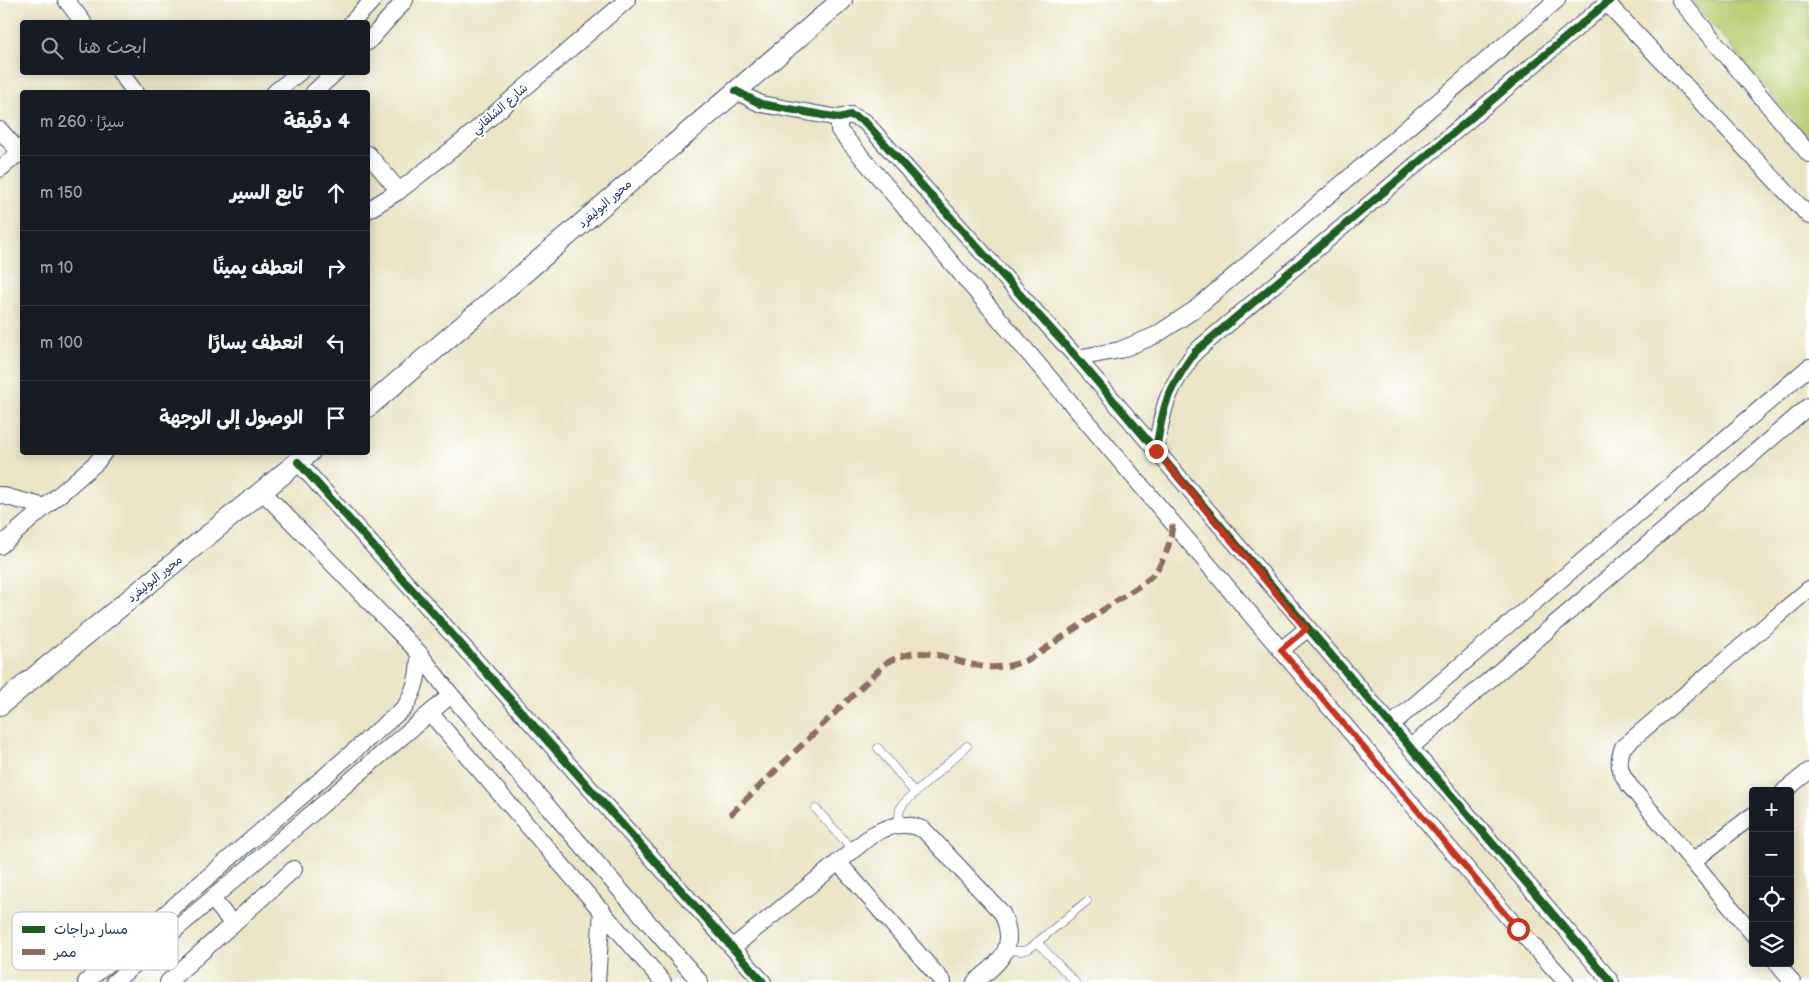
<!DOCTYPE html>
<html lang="ar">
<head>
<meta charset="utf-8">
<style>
  :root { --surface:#171b24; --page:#242831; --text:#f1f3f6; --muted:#9ea1a6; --line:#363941 }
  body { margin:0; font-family:"Balsamiq Sans","Playpen Sans Arabic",sans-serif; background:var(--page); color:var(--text); direction:rtl }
  .controls { position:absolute; right:15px; bottom:15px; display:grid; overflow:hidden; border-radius:5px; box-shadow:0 2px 12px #0003 }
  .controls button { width:45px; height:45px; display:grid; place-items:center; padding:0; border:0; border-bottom:1px solid var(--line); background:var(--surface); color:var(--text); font:25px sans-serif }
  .stop { position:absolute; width:15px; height:15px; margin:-11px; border:4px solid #c8321e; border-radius:50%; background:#fff }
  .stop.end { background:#c8321e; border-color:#fff; box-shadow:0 1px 5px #0008 }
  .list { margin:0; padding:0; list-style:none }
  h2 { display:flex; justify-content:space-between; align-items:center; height:65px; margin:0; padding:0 20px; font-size:21px }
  h2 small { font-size:16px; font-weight:400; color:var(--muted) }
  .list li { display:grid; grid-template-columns:32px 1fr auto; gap:15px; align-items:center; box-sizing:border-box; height:75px; padding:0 20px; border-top:1px solid var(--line) }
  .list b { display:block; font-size:19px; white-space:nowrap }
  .list em { font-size:16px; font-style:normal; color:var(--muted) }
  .icon { flex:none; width:28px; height:28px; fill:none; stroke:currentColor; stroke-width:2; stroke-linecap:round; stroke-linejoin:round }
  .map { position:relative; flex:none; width:1809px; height:982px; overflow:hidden; direction:ltr }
  .search { position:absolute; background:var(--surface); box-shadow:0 2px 12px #0003; left:20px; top:20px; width:350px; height:55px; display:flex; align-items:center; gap:12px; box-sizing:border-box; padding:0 18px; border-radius:5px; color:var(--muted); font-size:19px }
  .panel { position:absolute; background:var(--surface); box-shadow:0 2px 12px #0003; left:20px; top:90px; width:350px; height:365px; border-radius:5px; direction:rtl }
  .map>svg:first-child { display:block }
</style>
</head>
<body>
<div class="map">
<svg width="1809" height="982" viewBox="0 0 1809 982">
  <rect width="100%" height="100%" fill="#fff"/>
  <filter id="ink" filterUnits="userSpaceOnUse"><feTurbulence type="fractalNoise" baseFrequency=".02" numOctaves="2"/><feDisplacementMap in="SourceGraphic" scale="10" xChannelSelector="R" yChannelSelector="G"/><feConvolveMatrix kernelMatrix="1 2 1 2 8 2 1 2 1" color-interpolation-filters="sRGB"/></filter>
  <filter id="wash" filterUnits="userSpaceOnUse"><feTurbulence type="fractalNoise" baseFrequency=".0096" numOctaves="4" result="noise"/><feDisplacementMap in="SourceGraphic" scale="20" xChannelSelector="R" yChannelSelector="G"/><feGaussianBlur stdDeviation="1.12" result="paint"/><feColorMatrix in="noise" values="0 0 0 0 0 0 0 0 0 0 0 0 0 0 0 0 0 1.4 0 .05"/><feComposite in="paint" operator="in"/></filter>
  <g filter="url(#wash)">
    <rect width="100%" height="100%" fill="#ebe4c5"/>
    <path fill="#b7cc70" stroke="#697e67" d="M1692,0H1809V140Z"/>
  </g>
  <g filter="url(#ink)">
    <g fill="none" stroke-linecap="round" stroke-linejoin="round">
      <g stroke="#3a4a6d" stroke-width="9">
        <g id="service">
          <path d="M878,748L915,793"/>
          <path d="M816,809L853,850"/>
          <path d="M898,824L900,809L904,803L967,746"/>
          <path d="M1037,942L1075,982"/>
          <path d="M1006,950L1022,951L1029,949L1087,901"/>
        </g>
      </g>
      <g stroke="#3a4a6d" stroke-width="18">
        <g id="minor">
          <path d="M66,0L83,22"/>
          <path d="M1680,0L1809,154"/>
          <path d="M1607,3L1809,216"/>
          <path d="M352,22L373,0"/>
          <path d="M368,42L405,0"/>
          <path d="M120,72L135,92"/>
          <path d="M736,91L761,104L839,118L851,115L865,122L1077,358L1611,982"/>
          <path d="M275,92L300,72"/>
          <path d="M314,92L336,72"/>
          <path d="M839,118V130L843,135L1518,929L1566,982"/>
          <path d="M0,130L22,155"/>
          <path d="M368,154L399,191"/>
          <path d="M0,169L20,152"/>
          <path d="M368,210L399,191L464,140L627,0"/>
          <path d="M1077,358L1120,350L1156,335L1194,310L1557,0"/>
          <path d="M1156,451C1163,404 1167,391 1195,352L1610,0"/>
          <path d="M298,462L763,982"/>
          <path d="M262,491L419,653L451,695L700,982"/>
          <path d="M0,495L45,507"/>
          <path d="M0,546L97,462L104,452"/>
          <path d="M1281,650L1307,629"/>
          <path d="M431,714L663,982"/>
          <path d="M1391,725L1809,367"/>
          <path d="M1410,748L1809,406"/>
          <path d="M1784,791L1809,771"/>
          <path d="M1693,861L1753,815"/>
          <path d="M838,862L943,982"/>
          <path d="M213,900L233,924"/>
          <path d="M1753,934L1629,785C1619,771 1617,763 1623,747L1809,589"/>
          <path d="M733,947L872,835C890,825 905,821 924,830L1002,913C1018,948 1001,961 975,982"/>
          <path d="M1777,963L1792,982"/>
          <path d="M86,982L405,707C416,688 419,674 419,653"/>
          <path d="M114,982L451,695"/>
          <path d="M168,982L294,869"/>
          <path d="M597,982L602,910"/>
        </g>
      </g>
      <g stroke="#3a4a6d" stroke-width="22">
        <g id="tertiary">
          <path d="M368,407L842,0"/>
          <path d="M0,705L310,452"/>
        </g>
      </g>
      <use href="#service" stroke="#fff" stroke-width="8"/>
      <use href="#minor" stroke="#fff" stroke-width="16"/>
      <use href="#tertiary" stroke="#fff" stroke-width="20"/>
      <path stroke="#8d6e63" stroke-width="6" stroke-dasharray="12 6" stroke-linecap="butt" d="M730,815L885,664C925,640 947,662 986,667C1002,668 1017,665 1031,658L1145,582C1164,566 1170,547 1173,522"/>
      <g stroke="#fff" stroke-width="11">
        <g id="cycleway">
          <path d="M736,91L761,104L839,118L851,115L865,122L1077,358L1611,982"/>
          <path d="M1156,451C1163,404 1167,391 1195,352L1610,0"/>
          <path d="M298,462L763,982"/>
        </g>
      </g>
      <use href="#cycleway" stroke="#1b5e20" stroke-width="8"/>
    </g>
  </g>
  <g fill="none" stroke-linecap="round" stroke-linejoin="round" filter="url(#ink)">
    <path stroke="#c8321e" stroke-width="6" d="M1156,451L1306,629L1281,650L1518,929"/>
  </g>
  <g text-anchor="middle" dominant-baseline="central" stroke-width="4.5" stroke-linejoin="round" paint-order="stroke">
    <g font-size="12" fill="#1b2f5e" stroke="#fff">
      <text transform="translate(500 109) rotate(-41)">شارع الشلقاني</text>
      <text transform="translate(605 204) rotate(-41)">محور البوليفرد</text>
      <text transform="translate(155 579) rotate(-39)">محور البوليفرد</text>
    </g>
  </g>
  <rect x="12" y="912" width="166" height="58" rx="8" fill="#fff" stroke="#bbc1cf" stroke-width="1"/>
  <rect x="22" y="926" width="23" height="7" fill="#1b5e20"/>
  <rect x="22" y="949" width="23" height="6" fill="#8d6e63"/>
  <g font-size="14" fill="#1b2f5e">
    <text x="54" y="934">مسار دراجات</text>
    <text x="54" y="957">ممر</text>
  </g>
</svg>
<div class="controls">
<button>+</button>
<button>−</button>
<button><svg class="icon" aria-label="locate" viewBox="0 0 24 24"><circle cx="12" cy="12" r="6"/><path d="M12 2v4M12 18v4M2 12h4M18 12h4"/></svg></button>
<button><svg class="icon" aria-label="layers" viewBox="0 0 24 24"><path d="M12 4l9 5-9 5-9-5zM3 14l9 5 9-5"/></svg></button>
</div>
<div class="stop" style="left:1518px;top:929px"></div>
<div class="stop end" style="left:1156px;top:451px"></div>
<div class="search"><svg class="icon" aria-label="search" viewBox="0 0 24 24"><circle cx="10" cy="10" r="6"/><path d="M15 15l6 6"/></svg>ابحث هنا</div>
<section class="panel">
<h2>4 دقيقة<small>سيرًا · 260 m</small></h2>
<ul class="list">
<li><svg class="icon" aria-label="ahead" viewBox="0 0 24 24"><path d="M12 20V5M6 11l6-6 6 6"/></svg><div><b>تابع السير</b></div><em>150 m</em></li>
<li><svg class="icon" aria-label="right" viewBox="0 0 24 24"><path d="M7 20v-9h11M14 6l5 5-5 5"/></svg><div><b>انعطف يمينًا</b></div><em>10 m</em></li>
<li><svg class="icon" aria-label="left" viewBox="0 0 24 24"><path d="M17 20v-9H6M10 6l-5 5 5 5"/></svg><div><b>انعطف يسارًا</b></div><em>100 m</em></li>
<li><svg class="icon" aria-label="arrive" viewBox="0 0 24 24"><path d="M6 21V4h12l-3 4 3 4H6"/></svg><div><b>الوصول إلى الوجهة</b></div></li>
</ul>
</section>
</div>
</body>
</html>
